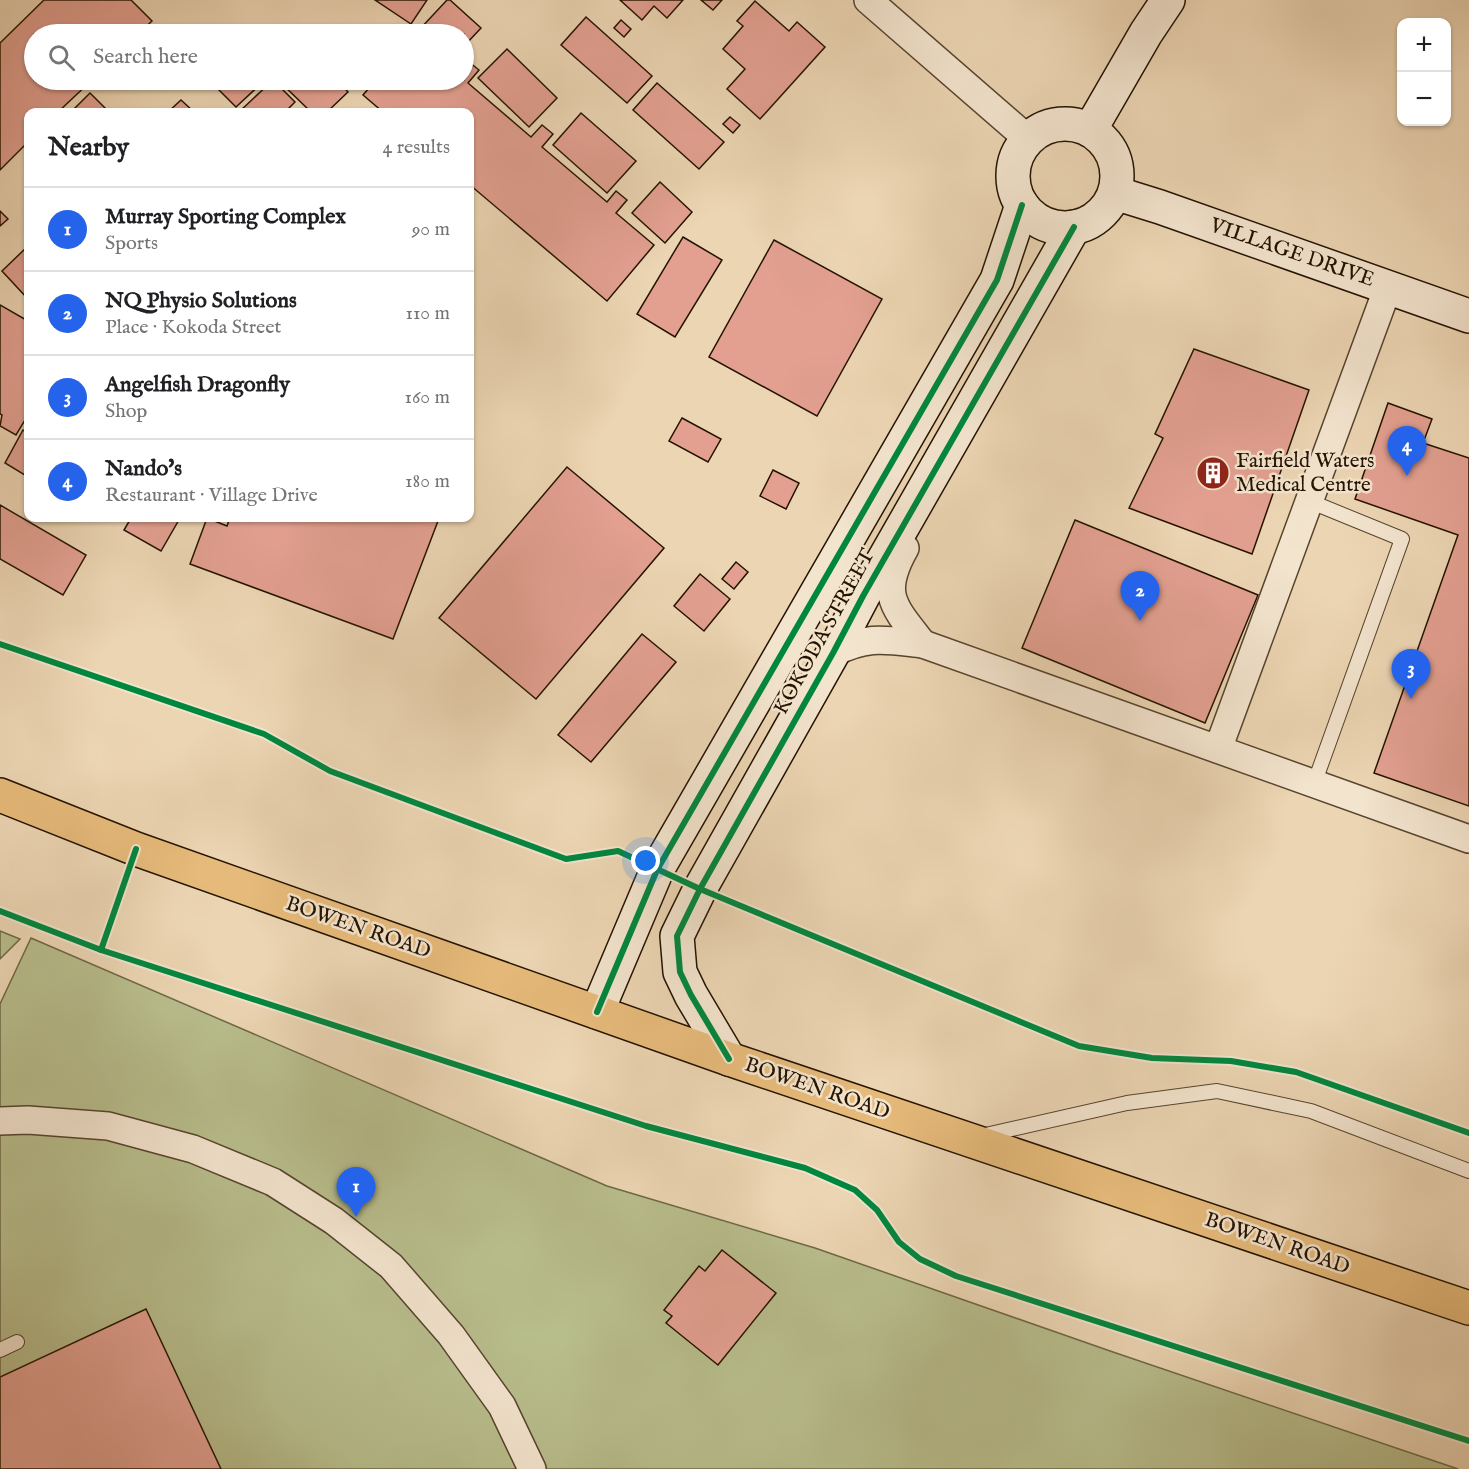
<!DOCTYPE html>
<html lang="en">
<head>
<meta charset="utf-8">
<style>
  :root { --surface:#fff; --page:#f6f6f6; --text:#202124; --muted:#757577; --line:#e0e0e0; --accent:#2563eb }
  body { margin:0; font-family:"IM FELL English",serif; background:var(--page); color:var(--text) }
  .controls { position:absolute; right:18px; top:18px; display:grid; overflow:hidden; border-radius:12px; box-shadow:0 2px 4px #0004 }
  .controls button { width:54px; height:54px; display:grid; place-items:center; padding:0; border:0; border-bottom:2px solid var(--line); background:var(--surface); color:var(--text); font:30px sans-serif }
  .you { position:absolute; left:646px; top:861px; width:21px; height:21px; margin:-15px; border:4px solid #fff; border-radius:50%; background:#1a73e8; box-shadow:0 0 0 9px #1a73e833 }
  .badge { display:grid; place-items:center; width:39px; height:39px; border-radius:50%; background:var(--accent); color:#fff; font-size:20px; font-weight:700 }
  .pin { position:absolute; translate:-50% -50px; filter:drop-shadow(0 2px 3px #0008) }
  .pin::after { content:''; position:absolute; top:32px; width:21px; height:18px; background:inherit; clip-path:polygon(0 0,100% 0,50% 100%) }
  .list { margin:0; padding:0; list-style:none }
  h2 { display:flex; justify-content:space-between; align-items:center; height:78px; margin:0; padding:0 24px; font-size:26px }
  h2 small { font-size:20px; font-weight:400; color:var(--muted) }
  .list li { display:grid; grid-template-columns:39px 1fr auto; gap:18px; align-items:center; box-sizing:border-box; height:84px; padding:0 24px; border-top:2px solid var(--line) }
  .list b { display:block; font-size:22px; white-space:nowrap }
  .list p { margin:0; font-size:20px; white-space:nowrap; color:var(--muted) }
  .list em { font-size:20px; font-style:normal; color:var(--muted) }
  .icon { flex:none; width:33px; height:33px; fill:none; stroke:currentColor; stroke-width:2; stroke-linecap:round; stroke-linejoin:round }
  .map { position:relative; flex:none; width:1469px; height:1469px; overflow:hidden }
  .search { position:absolute; background:var(--surface); box-shadow:0 2px 4px #0004; left:24px; top:24px; width:450px; height:66px; display:flex; align-items:center; gap:15px; box-sizing:border-box; padding:0 21px; border-radius:33px; color:var(--muted); font-size:22px }
  .panel { position:absolute; background:var(--surface); box-shadow:0 2px 4px #0004; left:24px; top:108px; width:450px; height:414px; border-radius:12px }
  .map>svg:first-child { display:block }
</style>
</head>
<body>
<div class="map">
<svg width="1469" height="1469" viewBox="0 0 1469 1469">
  <rect width="100%" height="100%" fill="#ecd5b3"/>
  <filter id="stains"><feTurbulence type="fractalNoise" baseFrequency=".00333" numOctaves="4"/><feColorMatrix values="0 0 0 0 .2 0 0 0 0 .09 0 0 0 0 .02 0 0 0 .5 -.17"/></filter>
  <radialGradient id="worn" r=".72"><stop offset=".6" stop-color="#630" stop-opacity="0"/><stop offset="1" stop-color="#630" stop-opacity=".3"/></radialGradient>
  <g fill="#b8bd8c" stroke="#6e6846" stroke-width="1.5">
    <path d="M0,931L20,939L0,959Z"/>
    <path d="M31,938L607,1186L815,1248L1113,1352L1458,1469H0V1004Z"/>
  </g>
  <g fill="#e3a091" stroke="#241300" stroke-width="1.5">
    <path d="M44,0H131L152,21L138,34H34V80H92L58,112H28V142L0,170V43Z"/>
    <path d="M375,0H427L411,24Z"/>
    <path d="M447,0H450L481,28L464,46V34H426L420,29Z"/>
    <path d="M620,0H683L667,18L654,6L642,20Z"/>
    <path d="M701,0H722L713,10Z"/>
    <path d="M755,1L789,31L797,22L825,47L760,119L727,89L745,69L723,49L743,26L737,21Z"/>
    <path d="M586,17L652,76L627,103L561,45Z"/>
    <path d="M621,20L631,29L624,37L614,28Z"/>
    <path d="M507,49L557,98L529,127L478,78Z"/>
    <path d="M469,62L479,70L468,83L531,137L542,125L553,134L542,147L607,202L616,191L627,200L616,213L654,245L607,301L470,185V112H383L363,95L376,80H464V65Z"/>
    <path d="M209,80H265L236,107Z"/>
    <path d="M273,80L295,102L289,108L293,112H239Z"/>
    <path d="M278,80H337L348,92L327,112H311Z"/>
    <path d="M657,83L724,142L699,169L633,110Z"/>
    <path d="M90,93L109,112H71Z"/>
    <path d="M181,100L194,112H168Z"/>
    <path d="M581,113L636,161L607,193L553,145Z"/>
    <path d="M730,117L740,125L733,133L723,124Z"/>
    <path d="M660,182L692,212L665,243L632,213Z"/>
    <path d="M0,211L8,219L0,226Z"/>
    <path d="M683,237L722,260L675,337L637,314Z"/>
    <path d="M774,240L882,299L817,416L709,357Z"/>
    <path d="M28,246V299L2,271Z"/>
    <path d="M0,305L28,321V422L25,420L16,435L0,426L2,415L0,414Z"/>
    <path d="M1194,349L1309,390L1252,554L1129,508L1163,438L1155,434Z"/>
    <path d="M1388,403L1432,419L1423,443L1469,458V806L1374,773L1458,535L1355,499Z"/>
    <path d="M682,418L721,439L708,462L669,441Z"/>
    <path d="M23,430L28,434V477L5,463Z"/>
    <path d="M567,467L664,548L536,699L439,618Z"/>
    <path d="M773,470L799,483L786,509L760,496Z"/>
    <path d="M0,505L86,555L63,595L0,559Z"/>
    <path d="M131,518H180L161,551L124,530Z"/>
    <path d="M207,518L227,526L230,518H428L438,521L393,639L190,564Z"/>
    <path d="M1075,520L1258,595L1205,723L1022,648Z"/>
    <path d="M736,562L748,572L734,589L722,579Z"/>
    <path d="M700,574L730,599L704,631L674,606Z"/>
    <path d="M642,634L676,662L591,762L558,735Z"/>
    <path d="M722,1250L776,1293L718,1365L666,1323L672,1316L664,1310L699,1266L705,1271Z"/>
    <path d="M146,1309L221,1469H0V1377Z"/>
  </g>
  <g fill="none" stroke-linecap="round" stroke-linejoin="round">
    <g stroke="#56442d" stroke-width="16">
      <g id="lane">
        <path d="M1309,501L1402,539L1314,784"/>
        <path d="M981,1136L1127,1103L1217,1091L1311,1111L1469,1171"/>
        <path d="M0,1350L17,1342"/>
      </g>
    </g>
    <g stroke="#56442d" stroke-width="30">
      <g id="street">
        <path d="M868,0L1028,139"/>
        <path d="M905,548C879,594 893,606 923,644"/>
        <path d="M833,653C868,635 886,640 923,644L1469,839"/>
        <path d="M1218,749L1388,287"/>
        <path d="M0,1121L28,1120L108,1126L193,1149L273,1182L334,1221L391,1266L451,1335L502,1406L532,1469"/>
      </g>
    </g>
    <g stroke="#241300" stroke-width="36">
      <g id="secondary">
        <circle cx="1065" cy="176" r="52"/>
        <path d="M1090,130L1146,33L1168,0"/>
        <path d="M1115,193L1160,207L1469,316"/>
        <path d="M597,1012L657,870L997,280L1022,205"/>
        <path d="M729,1059L691,995L680,972L677,936L700,889L833,653L863,596L1074,227"/>
      </g>
    </g>
    <g stroke="#241300" stroke-width="36">
      <path id="primary" d="M0,795L136,849L729,1059L1469,1308"/>
    </g>
    <use href="#lane" stroke="#f3e4ce" stroke-width="14"/>
    <use href="#street" stroke="#f3e4ce" stroke-width="27"/>
    <use href="#secondary" stroke="#f3e4ce" stroke-width="33"/>
    <use href="#primary" stroke="#e6ba7a" stroke-width="33"/>
    <g stroke="#f3e4ce" stroke-width="10">
      <g id="cycleway">
        <path d="M0,644L264,734L330,771L566,859L618,851L700,889L1079,1046L1152,1058L1231,1061L1296,1072L1469,1133"/>
        <path d="M0,911L101,950L646,1126L805,1168L855,1190L877,1210L899,1242L920,1259L956,1276L1469,1441"/>
        <path d="M101,950L136,849"/>
        <path d="M597,1012L657,870L997,280L1022,205"/>
        <path d="M729,1059L691,995L680,972L677,936L700,889L833,653L863,596L1074,227"/>
      </g>
    </g>
    <use href="#cycleway" stroke="#00873e" stroke-width="6"/>
  </g>
  <defs>
    <g id="building-disc" transform="scale(1.725)"><circle r="9.5" fill="#8f2418" stroke="#f3e4ce"/><path d="M-4-6H4V6H1V3H-1V6H-4ZM-2.5-4.3h1.7v1.8h-1.7ZM.8-4.3h1.7v1.8H.8ZM-2.5-1h1.7V.8h-1.7ZM.8-1h1.7V.8H.8Z" fill="#fff"/></g>
  </defs>
  <g fill-rule="evenodd">
    <use href="#building-disc" x="1213" y="473"/>
  </g>
  <g text-anchor="middle" dominant-baseline="central" stroke-width="5" stroke-linejoin="round" paint-order="stroke">
    <g font-size="21" fill="#241300" stroke="#f3e4ce">
      <text transform="translate(1292 253) rotate(19)">VILLAGE DRIVE</text>
      <text transform="translate(825 632) rotate(-61)">KOKODA STREET</text>
      <text transform="translate(358 928) rotate(19)">BOWEN ROAD</text>
      <text transform="translate(817 1089) rotate(19)">BOWEN ROAD</text>
      <text transform="translate(1277 1244) rotate(19)">BOWEN ROAD</text>
    </g>
    <g font-size="21" fill="#241300" stroke="#f3e4ce" text-anchor="start">
      <text x="1236" y="461">Fairfield Waters<tspan x="1236" dy="24">Medical Centre</tspan></text>
    </g>
  </g>
  <rect width="100%" height="100%" filter="url(#stains)"/>
  <rect width="100%" height="100%" fill="url(#worn)"/>
</svg>
<div class="controls">
<button>+</button>
<button>−</button>
</div>
<div class="you"></div>
<div class="pin badge" style="left:356px;top:1217px">1</div>
<div class="pin badge" style="left:1140px;top:621px">2</div>
<div class="pin badge" style="left:1411px;top:699px">3</div>
<div class="pin badge" style="left:1407px;top:476px">4</div>
<div class="search"><svg class="icon" aria-label="search" viewBox="0 0 24 24"><circle cx="10" cy="10" r="6"/><path d="M15 15l6 6"/></svg>Search here</div>
<section class="panel">
<h2>Nearby<small>4 results</small></h2>
<ul class="list">
<li><span class="badge">1</span><div><b>Murray Sporting Complex</b><p>Sports</p></div><em>90 m</em></li>
<li><span class="badge">2</span><div><b>NQ Physio Solutions</b><p>Place · Kokoda Street</p></div><em>110 m</em></li>
<li><span class="badge">3</span><div><b>Angelfish Dragonfly</b><p>Shop</p></div><em>160 m</em></li>
<li><span class="badge">4</span><div><b>Nando's</b><p>Restaurant · Village Drive</p></div><em>180 m</em></li>
</ul>
</section>
</div>
</body>
</html>
